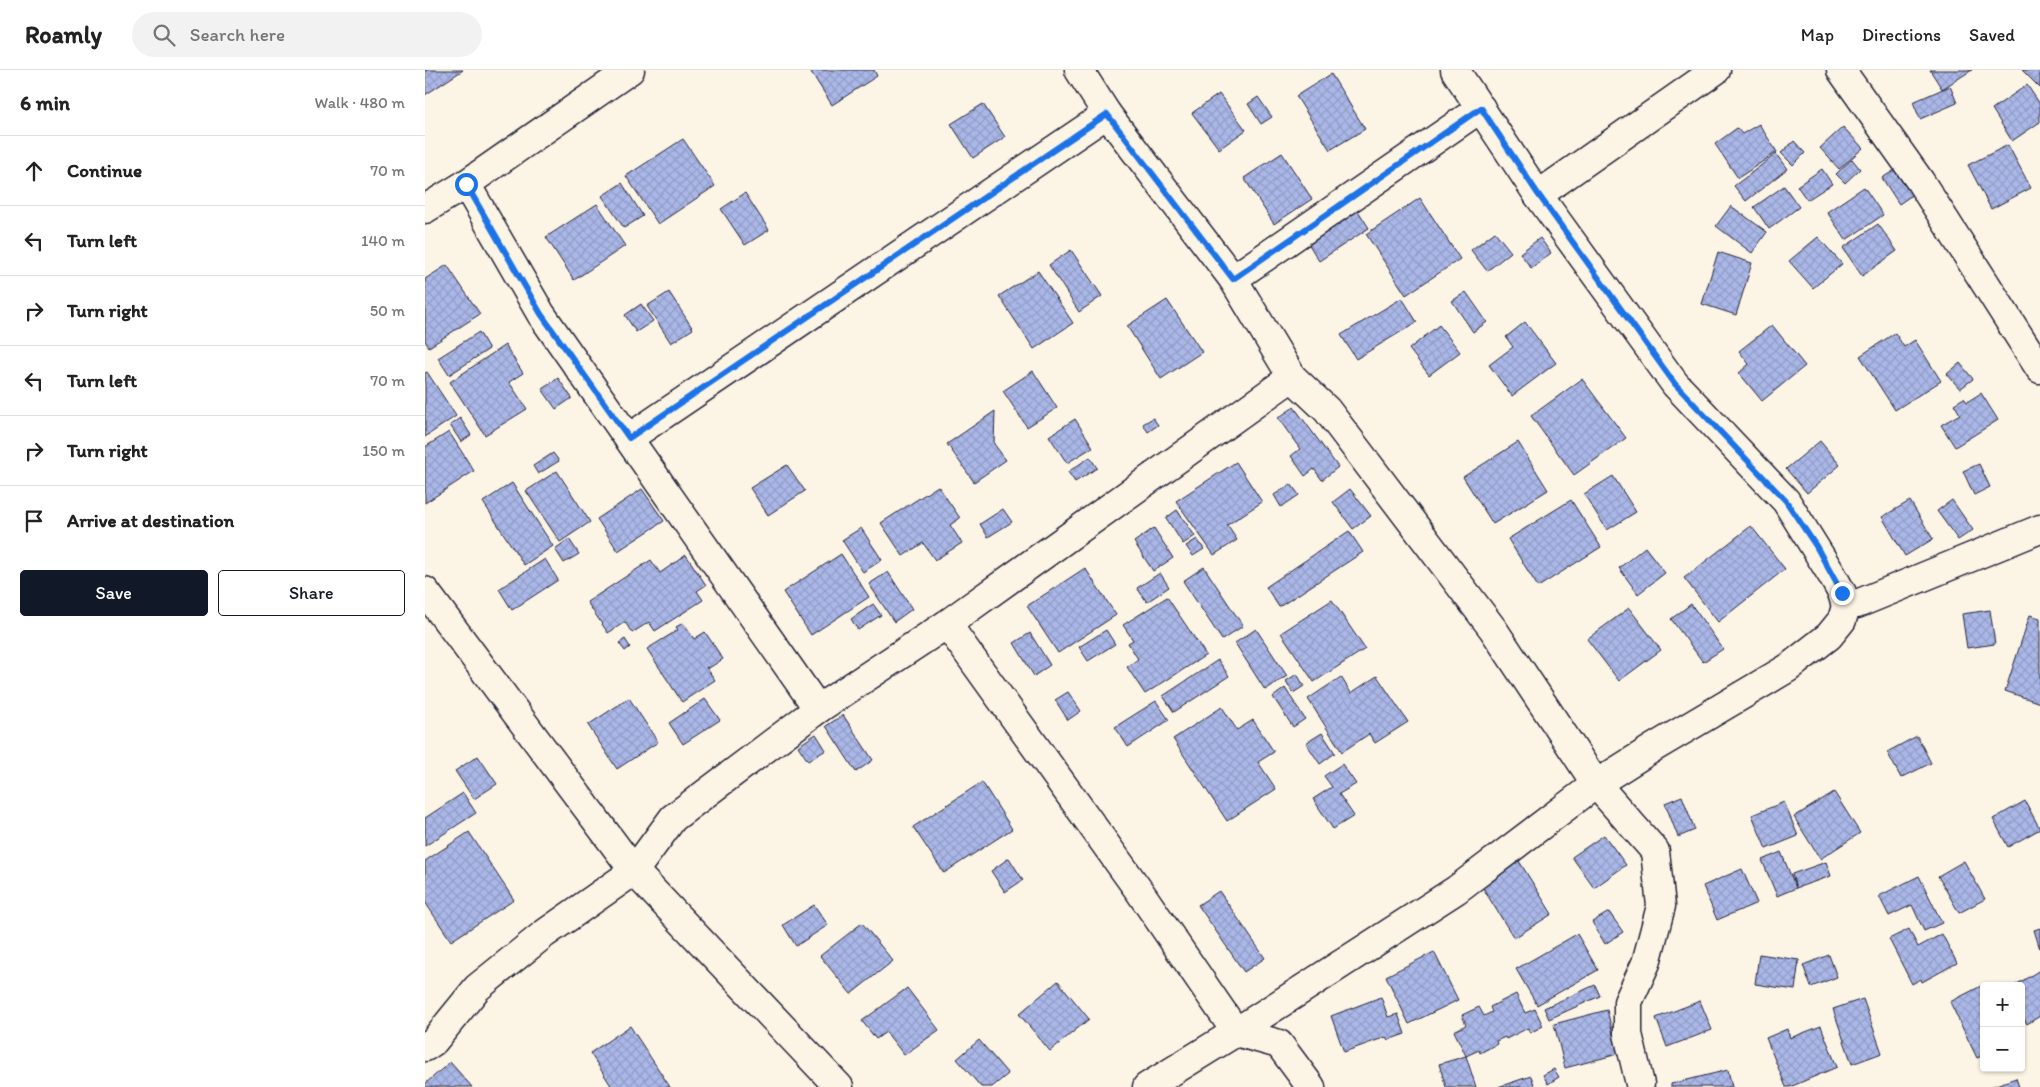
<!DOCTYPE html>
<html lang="en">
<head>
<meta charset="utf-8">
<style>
  :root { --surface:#fff; --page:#f2f2f2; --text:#222; --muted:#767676; --line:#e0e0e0; --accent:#111827 }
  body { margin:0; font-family:Itim,sans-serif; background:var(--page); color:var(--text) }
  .controls { position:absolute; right:15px; bottom:15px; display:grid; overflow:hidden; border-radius:5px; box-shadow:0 1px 4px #0004 }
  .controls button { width:45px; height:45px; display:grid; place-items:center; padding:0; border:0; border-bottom:1px solid var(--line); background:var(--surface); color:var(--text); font:25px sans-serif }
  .stop { position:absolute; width:15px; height:15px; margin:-11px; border:4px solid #1a73e8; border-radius:50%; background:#fff }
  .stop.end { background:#1a73e8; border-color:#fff; box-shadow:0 1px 5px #0008 }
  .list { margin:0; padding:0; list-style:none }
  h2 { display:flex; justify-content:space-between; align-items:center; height:65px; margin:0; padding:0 20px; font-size:21px }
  h2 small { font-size:16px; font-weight:400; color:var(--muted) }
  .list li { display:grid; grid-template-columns:32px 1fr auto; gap:15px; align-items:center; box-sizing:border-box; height:70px; padding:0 20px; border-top:1px solid var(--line) }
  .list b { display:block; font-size:19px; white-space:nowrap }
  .list em { font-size:16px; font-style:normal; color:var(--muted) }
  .actions { display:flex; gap:10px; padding:15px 20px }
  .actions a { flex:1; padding:11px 0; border:1px solid var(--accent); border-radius:5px; text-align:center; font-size:18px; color:var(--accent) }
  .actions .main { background:var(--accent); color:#fff }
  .icon { flex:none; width:28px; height:28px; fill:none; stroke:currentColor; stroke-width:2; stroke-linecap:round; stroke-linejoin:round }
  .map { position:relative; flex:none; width:1615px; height:1017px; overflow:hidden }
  header { display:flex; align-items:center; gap:30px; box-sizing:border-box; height:70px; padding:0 25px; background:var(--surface); border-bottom:1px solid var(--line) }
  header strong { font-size:24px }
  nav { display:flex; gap:28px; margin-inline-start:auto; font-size:18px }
  .search { width:350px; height:45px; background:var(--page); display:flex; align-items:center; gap:12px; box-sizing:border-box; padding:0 18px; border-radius:28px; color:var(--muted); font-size:19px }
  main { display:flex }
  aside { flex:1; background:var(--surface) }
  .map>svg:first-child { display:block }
</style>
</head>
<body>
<header>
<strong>Roamly</strong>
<div class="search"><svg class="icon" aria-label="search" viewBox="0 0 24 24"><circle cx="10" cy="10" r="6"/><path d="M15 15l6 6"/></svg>Search here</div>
<nav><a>Map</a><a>Directions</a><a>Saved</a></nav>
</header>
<main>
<aside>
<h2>6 min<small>Walk · 480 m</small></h2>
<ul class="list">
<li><svg class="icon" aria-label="ahead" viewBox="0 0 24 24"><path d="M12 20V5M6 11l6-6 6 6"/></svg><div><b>Continue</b></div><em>70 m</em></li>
<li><svg class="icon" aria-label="left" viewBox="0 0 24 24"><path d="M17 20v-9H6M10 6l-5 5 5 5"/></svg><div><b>Turn left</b></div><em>140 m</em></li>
<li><svg class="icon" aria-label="right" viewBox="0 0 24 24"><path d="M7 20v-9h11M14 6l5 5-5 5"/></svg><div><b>Turn right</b></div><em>50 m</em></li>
<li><svg class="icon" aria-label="left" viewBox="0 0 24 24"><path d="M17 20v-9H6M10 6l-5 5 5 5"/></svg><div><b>Turn left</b></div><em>70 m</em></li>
<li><svg class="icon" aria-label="right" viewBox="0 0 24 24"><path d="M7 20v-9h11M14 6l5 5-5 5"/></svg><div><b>Turn right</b></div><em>150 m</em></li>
<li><svg class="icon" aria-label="arrive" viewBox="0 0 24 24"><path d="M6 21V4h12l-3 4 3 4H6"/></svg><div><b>Arrive at destination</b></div></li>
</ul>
<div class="actions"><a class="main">Save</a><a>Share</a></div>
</aside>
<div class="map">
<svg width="1615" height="1017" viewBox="0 0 1615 1017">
  <defs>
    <pattern id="building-cross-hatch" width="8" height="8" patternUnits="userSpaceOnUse" patternTransform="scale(1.25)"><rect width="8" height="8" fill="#aab7e7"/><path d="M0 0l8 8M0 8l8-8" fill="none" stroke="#929dc7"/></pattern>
  </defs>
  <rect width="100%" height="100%" fill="#fcf5e5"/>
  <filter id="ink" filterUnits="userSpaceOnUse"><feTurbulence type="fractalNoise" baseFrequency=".02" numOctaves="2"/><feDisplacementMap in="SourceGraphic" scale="10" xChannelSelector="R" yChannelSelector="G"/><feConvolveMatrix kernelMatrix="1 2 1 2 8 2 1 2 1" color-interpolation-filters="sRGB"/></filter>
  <g filter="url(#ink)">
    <g fill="url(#building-cross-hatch)" stroke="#22223b">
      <path d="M0,0H38L0,25Z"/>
      <path d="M388,0H449L452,6L407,35L386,2Z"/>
      <path d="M1505,0H1547L1517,19Z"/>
      <path d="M1597,0H1615V18Z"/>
      <path d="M906,4L940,59L905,80L871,26Z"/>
      <path d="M1602,15L1615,34V52L1587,71L1567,39Z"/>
      <path d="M1525,16L1532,33L1495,49L1488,32Z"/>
      <path d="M794,24L821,60L794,79L767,43Z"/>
      <path d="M833,27L847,47L836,54L823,34Z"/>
      <path d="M558,34L580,67L548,88L526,54Z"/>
      <path d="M1334,54L1352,82L1313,108L1290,74L1312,58L1317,64Z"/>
      <path d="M1418,57L1438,78L1414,99L1395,78Z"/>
      <path d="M258,69L290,116L233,154L201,106Z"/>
      <path d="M1369,71L1380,83L1368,95L1356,83Z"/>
      <path d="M1583,75L1606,118L1566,139L1543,95Z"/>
      <path d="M857,83L887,129L849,154L819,108Z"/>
      <path d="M1351,84L1362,99L1321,131L1309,116Z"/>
      <path d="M1427,89L1435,99L1420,113L1411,104Z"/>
      <path d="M1397,99L1407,114L1382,130L1372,116Z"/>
      <path d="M1470,100L1487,125L1474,134L1457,108Z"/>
      <path d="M197,113L218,146L199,158L177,126Z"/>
      <path d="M1359,116L1374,137L1344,159L1329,137Z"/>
      <path d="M1439,117L1458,145L1421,170L1402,142Z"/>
      <path d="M320,123L344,160L320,175L296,139Z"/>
      <path d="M995,128L1035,189L981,225L941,164Z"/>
      <path d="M172,134L200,176L149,210L121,167Z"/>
      <path d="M930,136L944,158L894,191L880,168Z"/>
      <path d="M1306,136L1342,162L1327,183L1291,156Z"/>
      <path d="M1453,154L1472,181L1437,206L1418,178Z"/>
      <path d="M1070,162L1086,182L1062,201L1046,180Z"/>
      <path d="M1393,167L1417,194L1388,218L1364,191Z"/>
      <path d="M1115,168L1126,183L1106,198L1095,183Z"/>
      <path d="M646,180L677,226L654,242L624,195Z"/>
      <path d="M1293,182L1327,193L1311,245L1277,234Z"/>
      <path d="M22,195L55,244L4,277L0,271V209Z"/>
      <path d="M613,201L648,253L609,279L574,226Z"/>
      <path d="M244,222L268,259L246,273L222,236Z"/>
      <path d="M1041,222L1062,252L1048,262L1027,231Z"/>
      <path d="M977,228L992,252L931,289L916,265Z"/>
      <path d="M742,230L777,282L736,309L702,256Z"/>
      <path d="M216,234L228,251L211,262L200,245Z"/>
      <path d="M1100,252L1131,293L1087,326L1064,295L1088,277L1081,267Z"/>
      <path d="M1014,255L1035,282L1004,305L984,279Z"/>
      <path d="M1347,255L1380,296L1337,331L1314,303L1324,294L1314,281Z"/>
      <path d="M54,262L64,279L24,305L13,288Z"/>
      <path d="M1470,263L1479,277L1490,270L1516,311L1470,340L1435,286Z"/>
      <path d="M80,275L98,303L84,312L102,339L60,365L25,312Z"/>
      <path d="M1535,293L1548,309L1535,319L1522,304Z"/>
      <path d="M608,301L632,338L602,357L578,321Z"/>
      <path d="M2,302L31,346L0,367V303Z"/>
      <path d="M133,308L147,328L131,339L117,319Z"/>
      <path d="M1157,309L1201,368L1149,405L1106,346Z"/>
      <path d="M1556,323L1573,350L1530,377L1516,355L1535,344L1529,334L1539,328L1542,332Z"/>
      <path d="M869,337L913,397L897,410L889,399L880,406L866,386L875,379L853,348Z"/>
      <path d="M570,341L569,374L581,390L549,412L522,374Z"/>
      <path d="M35,348L46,365L36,372L25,355Z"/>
      <path d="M728,348L733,355L723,362L718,354Z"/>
      <path d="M650,349L668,377L642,393L624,366Z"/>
      <path d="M24,362L49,401L0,433V377Z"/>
      <path d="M1395,371L1415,395L1382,423L1361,399Z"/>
      <path d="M1093,372L1123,420L1068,454L1038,407Z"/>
      <path d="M128,383L134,391L113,404L108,396Z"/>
      <path d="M665,387L672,398L650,412L643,402Z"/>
      <path d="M811,392L837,432L802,455L812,470L789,485L751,431Z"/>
      <path d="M1554,394L1565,417L1549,425L1538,401Z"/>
      <path d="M362,395L380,421L343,445L325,418Z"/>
      <path d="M132,401L165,452L135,472L101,421Z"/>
      <path d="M1188,406L1211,442L1182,460L1159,424Z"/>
      <path d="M87,413L128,476L99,495L58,432Z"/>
      <path d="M866,414L874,425L856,437L849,425Z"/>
      <path d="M513,416L535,448L525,455L537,473L510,490L498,473L478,486L456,453Z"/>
      <path d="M217,419L239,451L193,481L172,449Z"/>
      <path d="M925,419L946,446L928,459L908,432Z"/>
      <path d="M1146,430L1176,477L1113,517L1083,469Z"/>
      <path d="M1527,430L1548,460L1533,470L1512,441Z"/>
      <path d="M1485,431L1508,469L1480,486L1457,447Z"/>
      <path d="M578,439L587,452L563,467L555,454Z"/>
      <path d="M752,440L770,466L758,474L741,448Z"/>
      <path d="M1326,456L1360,499L1293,552L1259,508Z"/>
      <path d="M436,458L457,490L438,502L417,470Z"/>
      <path d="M729,458L748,488L728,501L709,472Z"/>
      <path d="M924,461L938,482L854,537L841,517Z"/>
      <path d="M144,469L154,484L139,493L130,479Z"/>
      <path d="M772,469L779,479L768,486L761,476Z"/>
      <path d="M1220,477L1240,503L1213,524L1194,498Z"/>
      <path d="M416,484L444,527L386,565L358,522Z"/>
      <path d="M261,485L281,515L272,521L278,530L230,561L224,552L207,563L200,552L183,563L162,532L226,490L235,503Z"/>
      <path d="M120,489L133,510L87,540L74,519Z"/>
      <path d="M779,497L818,556L797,570L758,511Z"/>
      <path d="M660,498L691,545L633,583L602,536Z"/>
      <path d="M463,502L487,539L469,552L444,514Z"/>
      <path d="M735,503L744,517L722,532L712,518Z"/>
      <path d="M742,527L781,585L720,624L702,597L713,589L703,573L708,570L698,555Z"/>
      <path d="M907,530L940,579L889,612L856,563Z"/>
      <path d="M448,534L456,545L433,560L426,549Z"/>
      <path d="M1266,534L1298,579L1278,592L1246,549Z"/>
      <path d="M1204,538L1236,580L1194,611L1162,569Z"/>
      <path d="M1565,540L1570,574L1542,578L1537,544Z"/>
      <path d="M1605,545L1615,548V633L1580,621Z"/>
      <path d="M258,553L269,569L280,562L298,589L284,598L281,597L290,610L257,632L222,579L253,560L251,557Z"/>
      <path d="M831,559L862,606L840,620L810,573Z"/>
      <path d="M681,560L690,574L663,591L654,577Z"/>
      <path d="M605,563L625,595L609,606L589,573Z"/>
      <path d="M200,569L205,577L200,581L194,573Z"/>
      <path d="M793,590L804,606L749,642L738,626Z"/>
      <path d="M872,604L879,616L868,623L861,611Z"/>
      <path d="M952,606L983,652L950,673L944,664L917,682L883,629L916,607L926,623Z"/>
      <path d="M860,618L880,649L868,657L848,627Z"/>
      <path d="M643,622L656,641L643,650L630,630Z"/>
      <path d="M204,628L233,672L192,699L163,655Z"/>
      <path d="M280,629L295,650L258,674L244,653Z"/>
      <path d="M731,631L744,650L703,677L690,657Z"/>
      <path d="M797,637L812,660L828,650L849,682L833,692L851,719L802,751L748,669Z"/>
      <path d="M418,645L448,690L431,702L401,656Z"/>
      <path d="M897,663L910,683L895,694L881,673Z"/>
      <path d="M391,664L401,680L383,691L373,676Z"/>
      <path d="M1492,666L1506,693L1476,708L1462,682Z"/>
      <path d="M53,686L72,714L49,729L30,701Z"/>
      <path d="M917,694L931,714L914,724L929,746L908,759L888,729L907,717L899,706Z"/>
      <path d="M557,712L587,759L519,803L488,757Z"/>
      <path d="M1409,722L1435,763L1395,789L1369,747Z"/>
      <path d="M38,723L51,743L0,776V748Z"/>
      <path d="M1257,726L1270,760L1253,767L1240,733Z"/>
      <path d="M1600,731L1615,759L1583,777L1568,749Z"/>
      <path d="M1359,732L1373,766L1341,779L1327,745Z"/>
      <path d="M44,762L89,830L26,871L0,832V791Z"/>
      <path d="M1179,765L1201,795L1169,818L1147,787Z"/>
      <path d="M1356,782L1371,818L1352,826L1337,790Z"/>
      <path d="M584,788L598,810L580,822L566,801Z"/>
      <path d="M1094,791L1127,844L1089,868L1056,815Z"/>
      <path d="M1539,791L1560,829L1534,843L1513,806Z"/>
      <path d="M1401,792L1406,806L1371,818L1367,804Z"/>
      <path d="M1317,799L1332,833L1292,850L1278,816Z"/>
      <path d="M1494,806L1517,853L1499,861L1487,835L1464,846L1454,826Z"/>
      <path d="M794,821L840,888L819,902L773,835Z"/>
      <path d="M389,835L403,855L371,876L358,855Z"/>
      <path d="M1184,842L1198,862L1180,874L1167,852Z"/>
      <path d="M437,853L468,891L426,924L395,886Z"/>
      <path d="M1615,858V879L1609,860Z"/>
      <path d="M1484,859L1493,877L1517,864L1532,893L1497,912L1496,909L1487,914L1464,869Z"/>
      <path d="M1152,864L1173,900L1112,935L1091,899Z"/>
      <path d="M1009,882L1033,930L984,954L961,906Z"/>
      <path d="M1334,884L1374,890L1370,920L1330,914Z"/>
      <path d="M1404,885L1412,907L1386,917L1378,895Z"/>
      <path d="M1615,900V946L1602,954L1596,945V916H1589Z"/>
      <path d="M633,911L664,949L625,981L594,944Z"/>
      <path d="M1560,914L1559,985L1552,988L1525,932Z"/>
      <path d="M1170,915L1175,926L1124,949L1119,938Z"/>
      <path d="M482,918L514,960L479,985L461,962L451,969L437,951Z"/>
      <path d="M1091,924L1100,943L1110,939L1118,956L1105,963L1103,958L1081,969L1080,967L1071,971L1072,974L1055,983L1054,980L1041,986L1029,961L1041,955L1037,945L1054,937L1059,946L1067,942L1065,937Z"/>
      <path d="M956,927L963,947L973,944L980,964L963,970L961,967L919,982L906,946Z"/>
      <path d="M1438,929L1457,983L1427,994L1408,939Z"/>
      <path d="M1275,931L1287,960L1242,977L1231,948Z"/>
      <path d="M1182,940L1193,984L1140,998L1129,954Z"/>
      <path d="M205,956L245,1017H187L165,983Z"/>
      <path d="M1396,956L1412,997L1365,1017H1361L1341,968L1362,959L1365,968Z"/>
      <path d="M554,970L583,1004L567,1017H556L532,989Z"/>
      <path d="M1041,986L1051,1017H1021L1014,994Z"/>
      <path d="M25,992L47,1017H0V1014Z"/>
      <path d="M1129,999L1134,1007L1123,1014L1118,1005Z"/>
      <path d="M1303,1000L1307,1017H1246V1014Z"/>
      <path d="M1106,1006L1110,1017H1073Z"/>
      <path d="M1591,1008L1594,1017H1565Z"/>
    </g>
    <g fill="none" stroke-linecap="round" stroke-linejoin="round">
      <g stroke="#22223b" stroke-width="31">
        <g id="minor">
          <path d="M654,0L682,44L808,209L867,307L902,340L1068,559L1171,714L1230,781L1236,836L1221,893L1203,932V964L1215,1014"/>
          <path d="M1416,0L1495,111L1615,299"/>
          <path d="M41,114L116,244L393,639"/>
          <path d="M1113,125L1291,0"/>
          <path d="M0,139L41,114L205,0"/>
          <path d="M808,209L1056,38"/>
          <path d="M204,368L682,44"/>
          <path d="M1421,536L1432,534L1615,459"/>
          <path d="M522,554L715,822L811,962L854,974L886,1017"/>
          <path d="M0,977L9,971L52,918L119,864L209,801L248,748L393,639L522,554L867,307"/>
          <path d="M722,1017L811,962L1031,820L1171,714L1228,678L1363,598L1404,566L1417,550L1421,536L1417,523L1407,505L1361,431L1250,314L1113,125L1030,0"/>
        </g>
      </g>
      <g stroke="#22223b" stroke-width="31">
        <path id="major" d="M0,521L209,801L414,1017"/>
      </g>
      <use href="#minor" stroke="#fcf5e5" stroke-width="28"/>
      <use href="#major" stroke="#fcf5e5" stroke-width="28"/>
    </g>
  </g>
  <g fill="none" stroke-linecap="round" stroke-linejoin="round" filter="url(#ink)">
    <path stroke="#1a73e8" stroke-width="6" d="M41,114L116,244L204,368L682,44L808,209L1056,38L1113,124L1250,314L1361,431L1391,476L1417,523"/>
  </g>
</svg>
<div class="controls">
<button>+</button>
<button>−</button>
</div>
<div class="stop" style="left:41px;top:114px"></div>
<div class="stop end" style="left:1417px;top:523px"></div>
</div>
</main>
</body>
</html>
